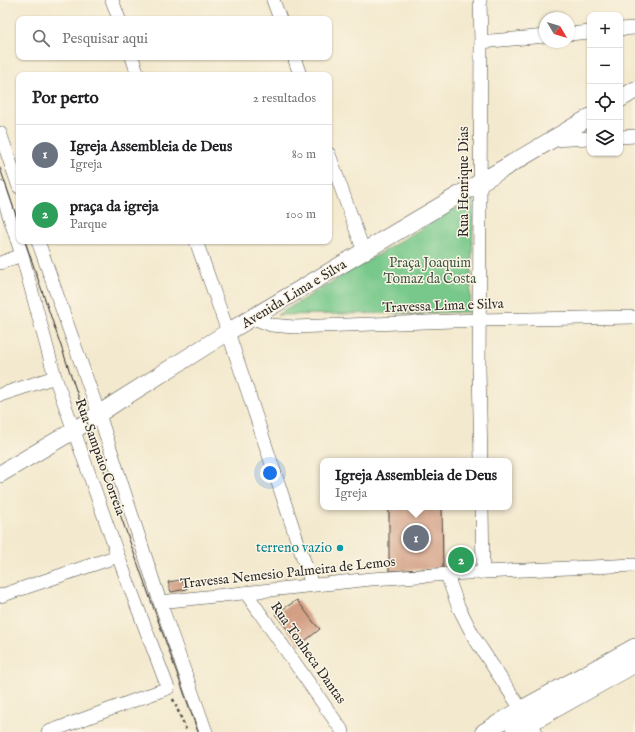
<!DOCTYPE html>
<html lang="pt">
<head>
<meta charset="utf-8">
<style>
  :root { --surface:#fff; --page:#f6f6f6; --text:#202124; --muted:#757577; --line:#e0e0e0; --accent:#2563eb }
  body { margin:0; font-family:"IM FELL English",serif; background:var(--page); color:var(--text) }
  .controls { position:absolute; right:12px; top:12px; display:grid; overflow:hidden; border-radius:8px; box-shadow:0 1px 3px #0004 }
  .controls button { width:36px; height:36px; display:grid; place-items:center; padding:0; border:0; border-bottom:1px solid var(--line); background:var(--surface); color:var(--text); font:20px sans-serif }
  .compass { position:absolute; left:539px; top:12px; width:36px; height:36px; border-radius:50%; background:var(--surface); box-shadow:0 1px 3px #0004; rotate:128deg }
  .you { position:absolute; left:270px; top:473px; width:14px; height:14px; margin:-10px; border:3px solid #fff; border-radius:50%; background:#1a73e8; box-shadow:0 0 0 6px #1a73e833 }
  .badge { display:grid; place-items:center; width:26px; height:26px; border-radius:50%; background:var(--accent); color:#fff; font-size:13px; font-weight:700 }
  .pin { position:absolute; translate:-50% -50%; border:2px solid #fff; box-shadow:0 1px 4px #0006 }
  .popup { position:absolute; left:320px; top:458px; width:192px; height:52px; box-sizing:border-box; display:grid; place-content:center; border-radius:8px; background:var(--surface); filter:drop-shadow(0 1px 3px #0005); font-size:13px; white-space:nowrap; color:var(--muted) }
  .popup b { font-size:15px; color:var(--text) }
  .popup::after { content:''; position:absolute; left:50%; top:100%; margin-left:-8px; border:8px solid transparent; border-top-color:var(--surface) }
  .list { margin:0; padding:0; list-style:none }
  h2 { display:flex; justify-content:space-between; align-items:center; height:52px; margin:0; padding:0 16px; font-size:17px }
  h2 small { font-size:13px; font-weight:400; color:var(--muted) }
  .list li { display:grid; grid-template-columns:26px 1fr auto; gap:12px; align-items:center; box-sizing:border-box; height:60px; padding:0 16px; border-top:1px solid var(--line) }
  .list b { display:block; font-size:15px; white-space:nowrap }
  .list p { margin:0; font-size:13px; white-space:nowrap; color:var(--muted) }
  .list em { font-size:13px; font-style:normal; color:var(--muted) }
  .icon { flex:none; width:22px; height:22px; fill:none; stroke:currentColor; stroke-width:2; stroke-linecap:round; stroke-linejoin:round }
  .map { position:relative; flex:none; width:635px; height:732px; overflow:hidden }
  .search { position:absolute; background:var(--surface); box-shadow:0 1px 3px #0004; left:16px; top:16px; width:316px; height:44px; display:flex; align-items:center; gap:10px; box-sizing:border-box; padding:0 14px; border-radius:8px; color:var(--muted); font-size:15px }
  .panel { position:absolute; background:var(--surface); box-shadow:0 1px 3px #0004; left:16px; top:72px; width:316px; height:172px; border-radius:8px }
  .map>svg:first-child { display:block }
</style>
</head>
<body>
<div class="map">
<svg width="635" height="732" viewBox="0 0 635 732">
  <rect width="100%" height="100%" fill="#fcf5e5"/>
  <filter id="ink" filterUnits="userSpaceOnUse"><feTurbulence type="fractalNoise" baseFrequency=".025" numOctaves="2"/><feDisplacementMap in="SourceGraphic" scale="8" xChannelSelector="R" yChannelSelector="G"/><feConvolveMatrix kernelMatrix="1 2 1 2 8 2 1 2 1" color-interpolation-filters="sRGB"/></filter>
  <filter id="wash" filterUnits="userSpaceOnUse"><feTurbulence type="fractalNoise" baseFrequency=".012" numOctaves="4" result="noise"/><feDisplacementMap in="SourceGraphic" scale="16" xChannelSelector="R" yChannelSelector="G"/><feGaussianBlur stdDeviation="0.9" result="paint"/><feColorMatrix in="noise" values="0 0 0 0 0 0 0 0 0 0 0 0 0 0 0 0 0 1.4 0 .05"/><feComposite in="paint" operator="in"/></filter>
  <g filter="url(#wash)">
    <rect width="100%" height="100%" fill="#f3e9ce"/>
    <path fill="#77c88a" stroke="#517a5a" d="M474,197L470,312L277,315Z"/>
    <g id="blocks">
      <g fill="#d39f84">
        <path d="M389,507L442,508L443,568L389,571Z"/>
        <path d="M181,580L187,589L171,592L168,582Z"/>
        <path d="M297,600L315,624L320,629L300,645L275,614Z"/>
      </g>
    </g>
  </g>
  <g filter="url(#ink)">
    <use href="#blocks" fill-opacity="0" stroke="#494843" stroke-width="1"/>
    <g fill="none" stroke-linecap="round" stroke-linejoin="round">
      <g stroke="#494843" stroke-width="14">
        <g id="minor">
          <path d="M112,0L119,19"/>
          <path d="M273,0L280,19"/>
          <path d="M480,0L481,42L479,368L481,461"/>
          <path d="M620,29L635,28"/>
          <path d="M569,34L590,32"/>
          <path d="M481,42L545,36"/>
          <path d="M132,57L138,75"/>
          <path d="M294,57L300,75"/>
          <path d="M0,133L19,187"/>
          <path d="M620,137L635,136"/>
          <path d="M552,140L590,138"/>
          <path d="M329,154L364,252"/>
          <path d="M0,188L22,255L55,377L118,556L168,688L48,732"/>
          <path d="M38,241L99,414L160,602L206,732"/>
          <path d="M196,241L228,332L312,585"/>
          <path d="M0,263L22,255"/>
          <path d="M253,318L271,325L294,327L479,320L635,317"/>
          <path d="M0,395L55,377"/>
          <path d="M482,507L483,572"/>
          <path d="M447,575L458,606L475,639L536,732"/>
          <path d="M246,593L343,732"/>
          <path d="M0,596L118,556"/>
          <path d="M160,602L371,579L483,572L635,565"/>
        </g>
      </g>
      <g stroke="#494843" stroke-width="18">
        <g id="major">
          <path d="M620,99L635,90"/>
          <path d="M0,474L73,431L117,402L228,332L590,117"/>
          <path d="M484,732L522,709L635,647"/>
          <path d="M514,732L635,664"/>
        </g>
      </g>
      <path stroke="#494843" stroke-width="2.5" stroke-dasharray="3 3" stroke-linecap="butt" d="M173,699L187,732"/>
      <use href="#minor" stroke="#fff" stroke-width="13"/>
      <use href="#major" stroke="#fff" stroke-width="17"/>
      <g stroke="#2b2b2b" stroke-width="1">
        <path d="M0,168L19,224"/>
        <path d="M25,241L87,422L198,732"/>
      </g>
    </g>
  </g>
  <circle fill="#0f9aa8" stroke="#fcf5e5" stroke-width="1.5" cx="340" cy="548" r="4"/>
  <g text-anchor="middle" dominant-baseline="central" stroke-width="3" stroke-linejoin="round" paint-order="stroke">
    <g font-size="14" fill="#2b2b2b" stroke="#fcf5e5">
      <text transform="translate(464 182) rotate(-90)">Rua Henrique Dias</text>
      <text transform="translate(294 294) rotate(-31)">Avenida Lima e Silva</text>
      <text transform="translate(443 306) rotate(-2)">Travessa Lima e Silva</text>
      <text transform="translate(100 457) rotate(70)">Rua Sampaio Correia</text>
      <text transform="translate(288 573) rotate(-6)">Travessa Nemesio Palmeira de Lemos</text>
      <text transform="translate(308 653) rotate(55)">Rua Tonheca Dantas</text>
    </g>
    <g font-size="14" fill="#425a48" stroke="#fcf5e5">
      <text x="430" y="263">Praça Joaquim<tspan x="430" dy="16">Tomaz da Costa</tspan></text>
    </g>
    <g font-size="14" fill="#0d838f" stroke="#fcf5e5" text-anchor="end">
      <text x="332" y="548">terreno vazio</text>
    </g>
  </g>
</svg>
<div class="controls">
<button>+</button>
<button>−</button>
<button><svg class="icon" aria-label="locate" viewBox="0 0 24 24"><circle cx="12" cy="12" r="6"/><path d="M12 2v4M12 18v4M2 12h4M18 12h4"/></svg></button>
<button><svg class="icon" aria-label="layers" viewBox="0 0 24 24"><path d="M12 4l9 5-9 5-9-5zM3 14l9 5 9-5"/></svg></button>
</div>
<svg class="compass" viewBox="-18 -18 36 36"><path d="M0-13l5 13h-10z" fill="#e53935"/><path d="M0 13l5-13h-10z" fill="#757577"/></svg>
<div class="you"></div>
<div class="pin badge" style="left:416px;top:538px;background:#6b7280">1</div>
<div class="popup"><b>Igreja Assembleia de Deus</b>Igreja</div>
<div class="pin badge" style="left:461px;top:560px;background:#2e9e5b">2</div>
<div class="search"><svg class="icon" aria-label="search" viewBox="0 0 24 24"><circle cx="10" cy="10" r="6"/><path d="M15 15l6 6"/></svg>Pesquisar aqui</div>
<section class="panel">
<h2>Por perto<small>2 resultados</small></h2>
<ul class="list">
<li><span class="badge" style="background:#6b7280">1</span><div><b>Igreja Assembleia de Deus</b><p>Igreja</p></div><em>80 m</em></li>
<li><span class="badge" style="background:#2e9e5b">2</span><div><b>praça da igreja</b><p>Parque</p></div><em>100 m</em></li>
</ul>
</section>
</div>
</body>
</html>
